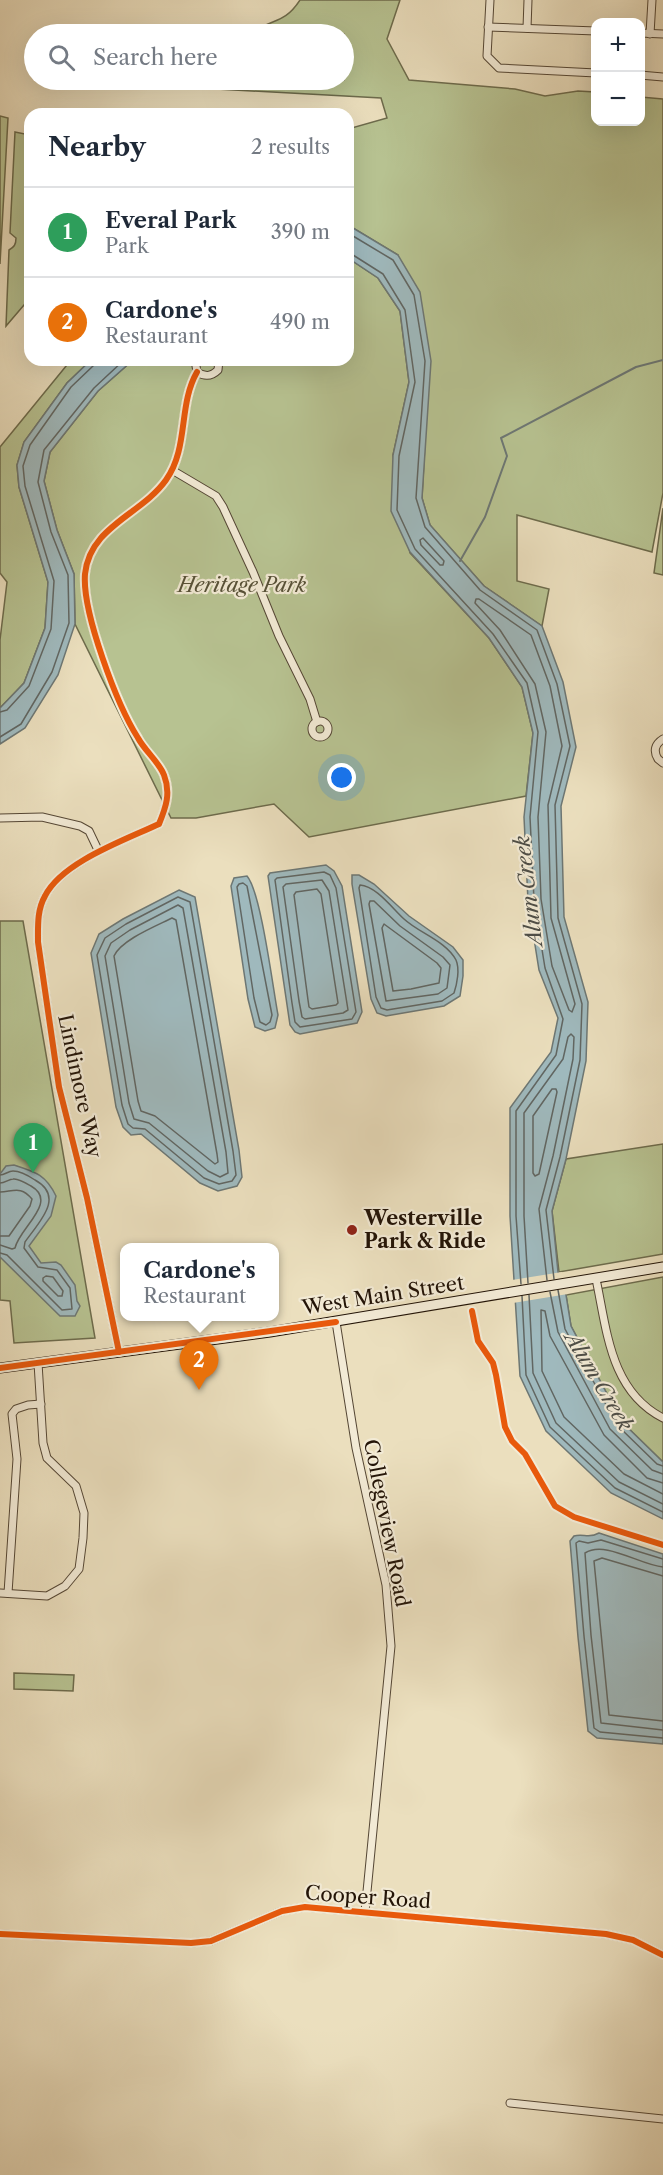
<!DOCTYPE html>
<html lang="en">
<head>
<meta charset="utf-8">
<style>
  :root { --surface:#fff; --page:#f6f6f7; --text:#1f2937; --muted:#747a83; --line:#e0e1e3; --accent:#8f2418 }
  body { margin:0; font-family:"Libre Caslon Text",serif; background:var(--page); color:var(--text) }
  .controls { position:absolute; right:18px; top:18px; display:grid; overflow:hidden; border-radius:12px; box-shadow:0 6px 24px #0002 }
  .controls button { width:54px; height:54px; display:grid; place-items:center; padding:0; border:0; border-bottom:2px solid var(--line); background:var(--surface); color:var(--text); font:30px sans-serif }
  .you { position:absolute; left:342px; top:778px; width:21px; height:21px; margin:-15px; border:4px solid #fff; border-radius:50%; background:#1a73e8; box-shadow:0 0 0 9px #1a73e833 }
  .badge { display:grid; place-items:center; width:39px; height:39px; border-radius:50%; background:var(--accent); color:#fff; font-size:20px; font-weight:700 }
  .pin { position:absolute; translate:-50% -50px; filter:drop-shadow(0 2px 3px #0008) }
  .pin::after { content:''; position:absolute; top:32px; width:21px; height:18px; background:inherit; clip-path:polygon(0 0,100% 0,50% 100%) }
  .popup { position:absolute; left:120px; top:1243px; width:159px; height:78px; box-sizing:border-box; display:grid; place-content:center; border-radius:12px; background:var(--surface); filter:drop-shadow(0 2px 4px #0005); font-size:20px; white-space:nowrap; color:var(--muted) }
  .popup b { font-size:22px; color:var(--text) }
  .popup::after { content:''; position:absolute; left:50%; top:100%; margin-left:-12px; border:12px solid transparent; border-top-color:var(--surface) }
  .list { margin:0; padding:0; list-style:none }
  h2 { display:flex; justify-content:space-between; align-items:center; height:78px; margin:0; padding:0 24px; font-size:26px }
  h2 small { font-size:20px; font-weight:400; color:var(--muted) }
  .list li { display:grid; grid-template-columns:39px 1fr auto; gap:18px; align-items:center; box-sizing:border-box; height:90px; padding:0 24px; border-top:2px solid var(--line) }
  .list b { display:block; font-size:22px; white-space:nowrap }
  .list p { margin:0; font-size:20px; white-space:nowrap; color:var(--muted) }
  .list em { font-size:20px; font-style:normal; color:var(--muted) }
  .icon { flex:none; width:33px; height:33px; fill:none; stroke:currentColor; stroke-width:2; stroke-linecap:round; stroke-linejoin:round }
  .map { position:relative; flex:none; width:663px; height:2175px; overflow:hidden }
  .search { position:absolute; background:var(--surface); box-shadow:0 6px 24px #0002; left:24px; top:24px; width:330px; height:66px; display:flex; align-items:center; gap:15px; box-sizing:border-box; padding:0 21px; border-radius:33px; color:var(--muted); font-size:22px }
  .panel { position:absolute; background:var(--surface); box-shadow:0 6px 24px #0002; left:24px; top:108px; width:330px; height:258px; border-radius:18px }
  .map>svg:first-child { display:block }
</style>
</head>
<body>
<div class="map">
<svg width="663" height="2175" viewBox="0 0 663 2175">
  <rect width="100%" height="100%" fill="#ebdfbe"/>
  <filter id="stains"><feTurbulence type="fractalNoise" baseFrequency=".00333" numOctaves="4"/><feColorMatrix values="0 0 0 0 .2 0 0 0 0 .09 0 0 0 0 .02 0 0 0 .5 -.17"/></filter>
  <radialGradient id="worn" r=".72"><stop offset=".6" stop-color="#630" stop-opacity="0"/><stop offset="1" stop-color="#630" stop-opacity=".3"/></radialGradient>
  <g fill="#b7c291" stroke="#6d6b4c" stroke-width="1.5">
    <path d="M300,0H400L387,39L409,80L515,89L545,96L578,91L595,92L596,122H640L641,97L663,99V493L652,552L517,515V581L549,589L542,626L484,586L430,525L422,498L425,443L398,255L353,228L348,227V129L387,118L381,98L216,89L235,80H344V34H252C271,17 283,26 300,0Z"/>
    <path d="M0,116L8,118L0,264Z"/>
    <path d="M15,132L30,135V298L6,326L9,250C14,247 16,245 16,238L10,233Z"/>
    <path d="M348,258L378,278L400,311L409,382L393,455L410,553L489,638L522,687L533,733L526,796L309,837L274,804L196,818H171L75,624L74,574L57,530L44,481L50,452L98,391L133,360H348Z"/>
    <path d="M71,360H91L67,383L24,442L17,465L19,487L48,582L45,628L24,683L0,708V640L7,582L0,573V447Z"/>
    <path d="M663,508V575L654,573Z"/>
    <path d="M0,921H23L95,1338L14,1343L10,1301L0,1300Z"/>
    <path d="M663,1144V1254L559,1272L552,1211L566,1159Z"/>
    <path d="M663,1277V1462L622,1422L571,1326L566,1295Z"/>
    <path d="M14,1673L74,1675L73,1691L14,1689Z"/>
  </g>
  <g fill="#9fb9bd" stroke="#6d7774" stroke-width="1.5">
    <path d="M348,227L353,228L398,255L420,292L431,361L422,498L430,525L484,586L542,626L563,682L576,747L561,806L564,917L588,1002L586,1061L566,1159L552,1211L558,1272L566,1295L571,1326L622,1422L663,1462V1519L611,1493L546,1431L520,1376L510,1216V1108L551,1052L558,1018L539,970L528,901L524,817L533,733L522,687L489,638L410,552L391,511L393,455L409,382L400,311L378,278L348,258Z"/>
    <path d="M91,360H133L98,391L50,452L44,481L57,530L74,574L75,624L58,675L25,728L0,744V708L24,683L45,628L48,582L19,487L17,465L24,442L67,383Z"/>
    <path d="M326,865L334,871L342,886L362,1012L357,1023L300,1034L295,1032L290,1025L268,876L270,873Z"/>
    <path d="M352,875H359L374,884L409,916L453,947L463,960V976L460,996L444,1006L386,1016L377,1013L371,999L352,884Z"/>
    <path d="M247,876C261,892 273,989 278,1015L275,1028L265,1031L255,1027L248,999L231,886L234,878Z"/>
    <path d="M179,890L195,897L239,1150L242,1177L237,1186L218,1191L200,1183L141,1134L131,1135L123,1127L116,1107L91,953L99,934L123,919Z"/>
    <path d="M14,1165C36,1172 46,1175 56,1196L51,1216L29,1246L41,1263L56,1262L61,1265L75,1285L77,1301L80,1306L75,1316H60L0,1257V1174L6,1166Z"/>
    <path d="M599,1533L663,1554V1744L597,1738L588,1731L578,1637L570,1541L574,1536C583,1533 589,1539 599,1533Z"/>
  </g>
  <path fill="#ebdfbe" d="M562,1272L568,1294L513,1303L512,1280Z"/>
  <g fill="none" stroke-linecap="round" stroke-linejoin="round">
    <g stroke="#616662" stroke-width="1.5">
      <path d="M348,233L393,260L414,295L425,361L416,498L425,527L480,590L537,630L557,684L570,746L555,805L558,918L582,1004L580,1060L560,1157L546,1210L554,1279"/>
      <path d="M348,254L353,255L383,274L405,310L415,382L399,456L397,510L415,549L493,634L527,683L538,732L530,817L534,900L545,968L563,1019L556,1055L516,1111V1216L521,1284"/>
      <path d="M423,538L444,561L443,565H440L421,545L420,540Z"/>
      <path d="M476,599H479L531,635L550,686L562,746L548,805L551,918L575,1004L572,1012L569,1010L552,966L541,899L538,817L546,732L535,684L500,630L475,603Z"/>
      <path d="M0,712L7,710L29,686L51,629L54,581L25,486L23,466L30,445L71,387L93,366L95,360"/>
      <path d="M0,737L21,724L52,672L69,623L68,575L51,532L38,482L44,450L94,388L124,360"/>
      <path d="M324,872L330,875L336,888L356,1012L352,1019L300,1027L295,1022L292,1003L275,880L277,878Z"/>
      <path d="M322,880L329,891L348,1010L343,1013L305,1019L302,1017L299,1001L283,887L286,884Z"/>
      <path d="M243,883L247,886L272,1015L270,1022L266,1025L260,1022L254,998L237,887L239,884Z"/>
      <path d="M360,885C376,886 392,908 404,919C419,933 446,941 456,960C460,969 457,984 454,993L442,1001L387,1010L381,1008L376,997L359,888Z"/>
      <path d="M317,889L321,894L338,1003L336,1005L312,1009L309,1007L308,1000L294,895L296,892Z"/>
      <path d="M178,897L190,902L233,1151L236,1175L232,1181L219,1184L204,1178L145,1129L133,1128L128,1124L122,1105L97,955L105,938L126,924Z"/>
      <path d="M370,901H374L400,926L443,957L450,965L447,988L438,994L386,1001L369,904Z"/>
      <path d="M178,905L183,908L226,1152L228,1173L220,1177L208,1171L149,1123L134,1119L129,1103L105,956L111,943L130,930Z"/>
      <path d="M172,918L176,920L217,1154L218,1162L215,1164L155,1116L141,1111L138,1101L114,956C121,940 156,926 172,918Z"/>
      <path d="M384,924L437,963L441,968L439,983L411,989L393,991L382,928Z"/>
      <path d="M552,1089H556L557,1092L539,1174L535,1176L533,1173V1116Z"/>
      <path d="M0,1175C5,1175 8,1171 13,1171C20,1171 29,1176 35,1180C66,1197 38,1223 25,1242L24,1248L38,1267L57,1270L70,1288L72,1309L62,1310L7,1255L0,1253"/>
      <path d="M0,1183C5,1183 9,1179 13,1179C18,1178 26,1183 31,1186C59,1202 19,1228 15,1248L12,1249L0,1245"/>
      <path d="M0,1192C15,1191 21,1186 32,1199L30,1206L9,1236H0"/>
      <path d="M46,1276L53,1277L63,1291L62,1296H58L43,1281V1278Z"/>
      <path d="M528,1283L524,1216V1113L563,1059L568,1037L571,1034L574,1037L573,1059L553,1156L539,1209L547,1280"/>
      <path d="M558,1290L565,1329L617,1425L657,1464L663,1466"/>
      <path d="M550,1292L558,1332L610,1429L652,1470L663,1474"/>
      <path d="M529,1295L533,1373L556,1423L619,1482L663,1504"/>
      <path d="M522,1296L526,1375L550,1427L615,1488L663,1512"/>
      <path d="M663,1483L647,1478L604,1435L550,1336L545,1311L541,1310L542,1371L564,1417L624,1474L663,1494"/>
      <path d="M663,1559L601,1540L588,1543L579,1541L576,1543L584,1636L594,1728L600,1732L663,1738"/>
      <path d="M663,1567C640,1565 605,1540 585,1553L591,1635L601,1723L663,1730"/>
      <path d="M663,1576L602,1558L594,1561L609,1715L663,1721"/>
    </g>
    <path stroke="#6d7774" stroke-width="2" d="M460,561L485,517L507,456L501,438L636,367L663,360"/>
    <g stroke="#554735" stroke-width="9">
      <g id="minor">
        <path d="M490,0L487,56L499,68L596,73"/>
        <path d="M488,27L596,31"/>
        <path d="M527,28L528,0"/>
        <path d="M640,33L663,34"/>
        <path d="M650,34L652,0"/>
        <path d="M640,75L663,77"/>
        <path d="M195,360L197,372C205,377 211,377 218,370L219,360"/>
        <path d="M172,470L216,496L223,507L253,572L279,636L310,699L317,722"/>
        <circle cx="320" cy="729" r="8"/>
        <path d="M663,739C655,744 653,751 658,759L663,763"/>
        <path d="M0,818L42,817L80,826L89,831L99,852"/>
        <path d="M596,1279C607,1330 610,1391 663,1418"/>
        <path d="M336,1322L356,1448L386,1585L391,1646L365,1912"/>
        <path d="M119,1352L87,1198L59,1087L38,942C38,926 37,910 45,896C62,862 125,840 159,824C166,807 171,793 164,775C159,762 145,751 138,738C117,705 82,612 85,574C90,526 141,515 166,480C189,448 178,405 197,372"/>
        <path d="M0,1593L47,1596L65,1586L79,1569L83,1538L84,1513L76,1486L47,1458L43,1443L38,1363"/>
        <path d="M8,1593L17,1459L12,1414L16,1409L28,1405L41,1404"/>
        <path d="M0,1934L191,1943L211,1941L282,1911L305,1907L606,1934L633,1940L663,1955"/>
        <path d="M510,2103L663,2119"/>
      </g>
    </g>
    <g stroke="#231407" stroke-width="11">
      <path id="secondary" d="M0,1368L270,1332L663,1267"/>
    </g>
    <use href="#minor" stroke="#f2ead5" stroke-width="7"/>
    <use href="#secondary" stroke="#f2ead5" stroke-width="9"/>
    <g stroke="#f2ead5" stroke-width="10">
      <g id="cycleway">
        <path d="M472,1311L478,1341L493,1363L496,1375L505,1427L512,1441L525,1454L555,1506L574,1517L663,1545"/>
        <path d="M119,1352L87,1198L59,1087L38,942C38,926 37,910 45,896C62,862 125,840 159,824C166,807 171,793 164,775C159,762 145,751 138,738C117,705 82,612 85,574C90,526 141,515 166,480C189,448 178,405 197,372"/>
        <path d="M0,1368L336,1322"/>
        <path d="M0,1934L191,1943L211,1941L282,1911L305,1907L606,1934L633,1940L663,1955"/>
      </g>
    </g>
    <use href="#cycleway" stroke="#e8590c" stroke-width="6"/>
  </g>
  <circle fill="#8f2418" stroke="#f2ead5" stroke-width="2" cx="352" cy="1230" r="6"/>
  <g text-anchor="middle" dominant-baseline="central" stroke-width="4.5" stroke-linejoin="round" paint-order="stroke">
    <g font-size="20" font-style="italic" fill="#575137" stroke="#f2ead5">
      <text x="242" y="585">Heritage Park</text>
    </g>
    <g font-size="20" fill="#231407" stroke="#f2ead5">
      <text transform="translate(80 1086) rotate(78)">Lindimore Way</text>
      <text transform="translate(383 1295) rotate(-9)">West Main Street</text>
      <text transform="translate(387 1523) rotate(79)">Collegeview Road</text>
      <text transform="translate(368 1897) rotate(4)">Cooper Road</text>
    </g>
    <g font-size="20" font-weight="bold" fill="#231407" stroke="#f2ead5" text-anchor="start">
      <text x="364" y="1218">Westerville<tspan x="364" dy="23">Park &amp; Ride</tspan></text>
    </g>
    <g font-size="21" font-style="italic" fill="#4e4e47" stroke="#f2ead5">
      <text transform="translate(528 891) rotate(-97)">Alum Creek</text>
      <text transform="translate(599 1381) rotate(59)">Alum Creek</text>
    </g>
  </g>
  <rect width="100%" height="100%" filter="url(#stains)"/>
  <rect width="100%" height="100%" fill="url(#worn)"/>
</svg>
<div class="controls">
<button>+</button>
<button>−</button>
</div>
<div class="you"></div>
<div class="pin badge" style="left:33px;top:1173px;background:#2e9e5b">1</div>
<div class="pin badge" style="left:199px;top:1390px;background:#e8710a">2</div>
<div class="popup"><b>Cardone's</b>Restaurant</div>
<div class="search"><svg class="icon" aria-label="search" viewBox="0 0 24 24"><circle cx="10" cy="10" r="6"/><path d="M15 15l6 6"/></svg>Search here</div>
<section class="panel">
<h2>Nearby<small>2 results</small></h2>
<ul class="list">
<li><span class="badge" style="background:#2e9e5b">1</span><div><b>Everal Park</b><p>Park</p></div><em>390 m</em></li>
<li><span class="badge" style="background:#e8710a">2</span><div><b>Cardone's</b><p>Restaurant</p></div><em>490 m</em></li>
</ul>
</section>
</div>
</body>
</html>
